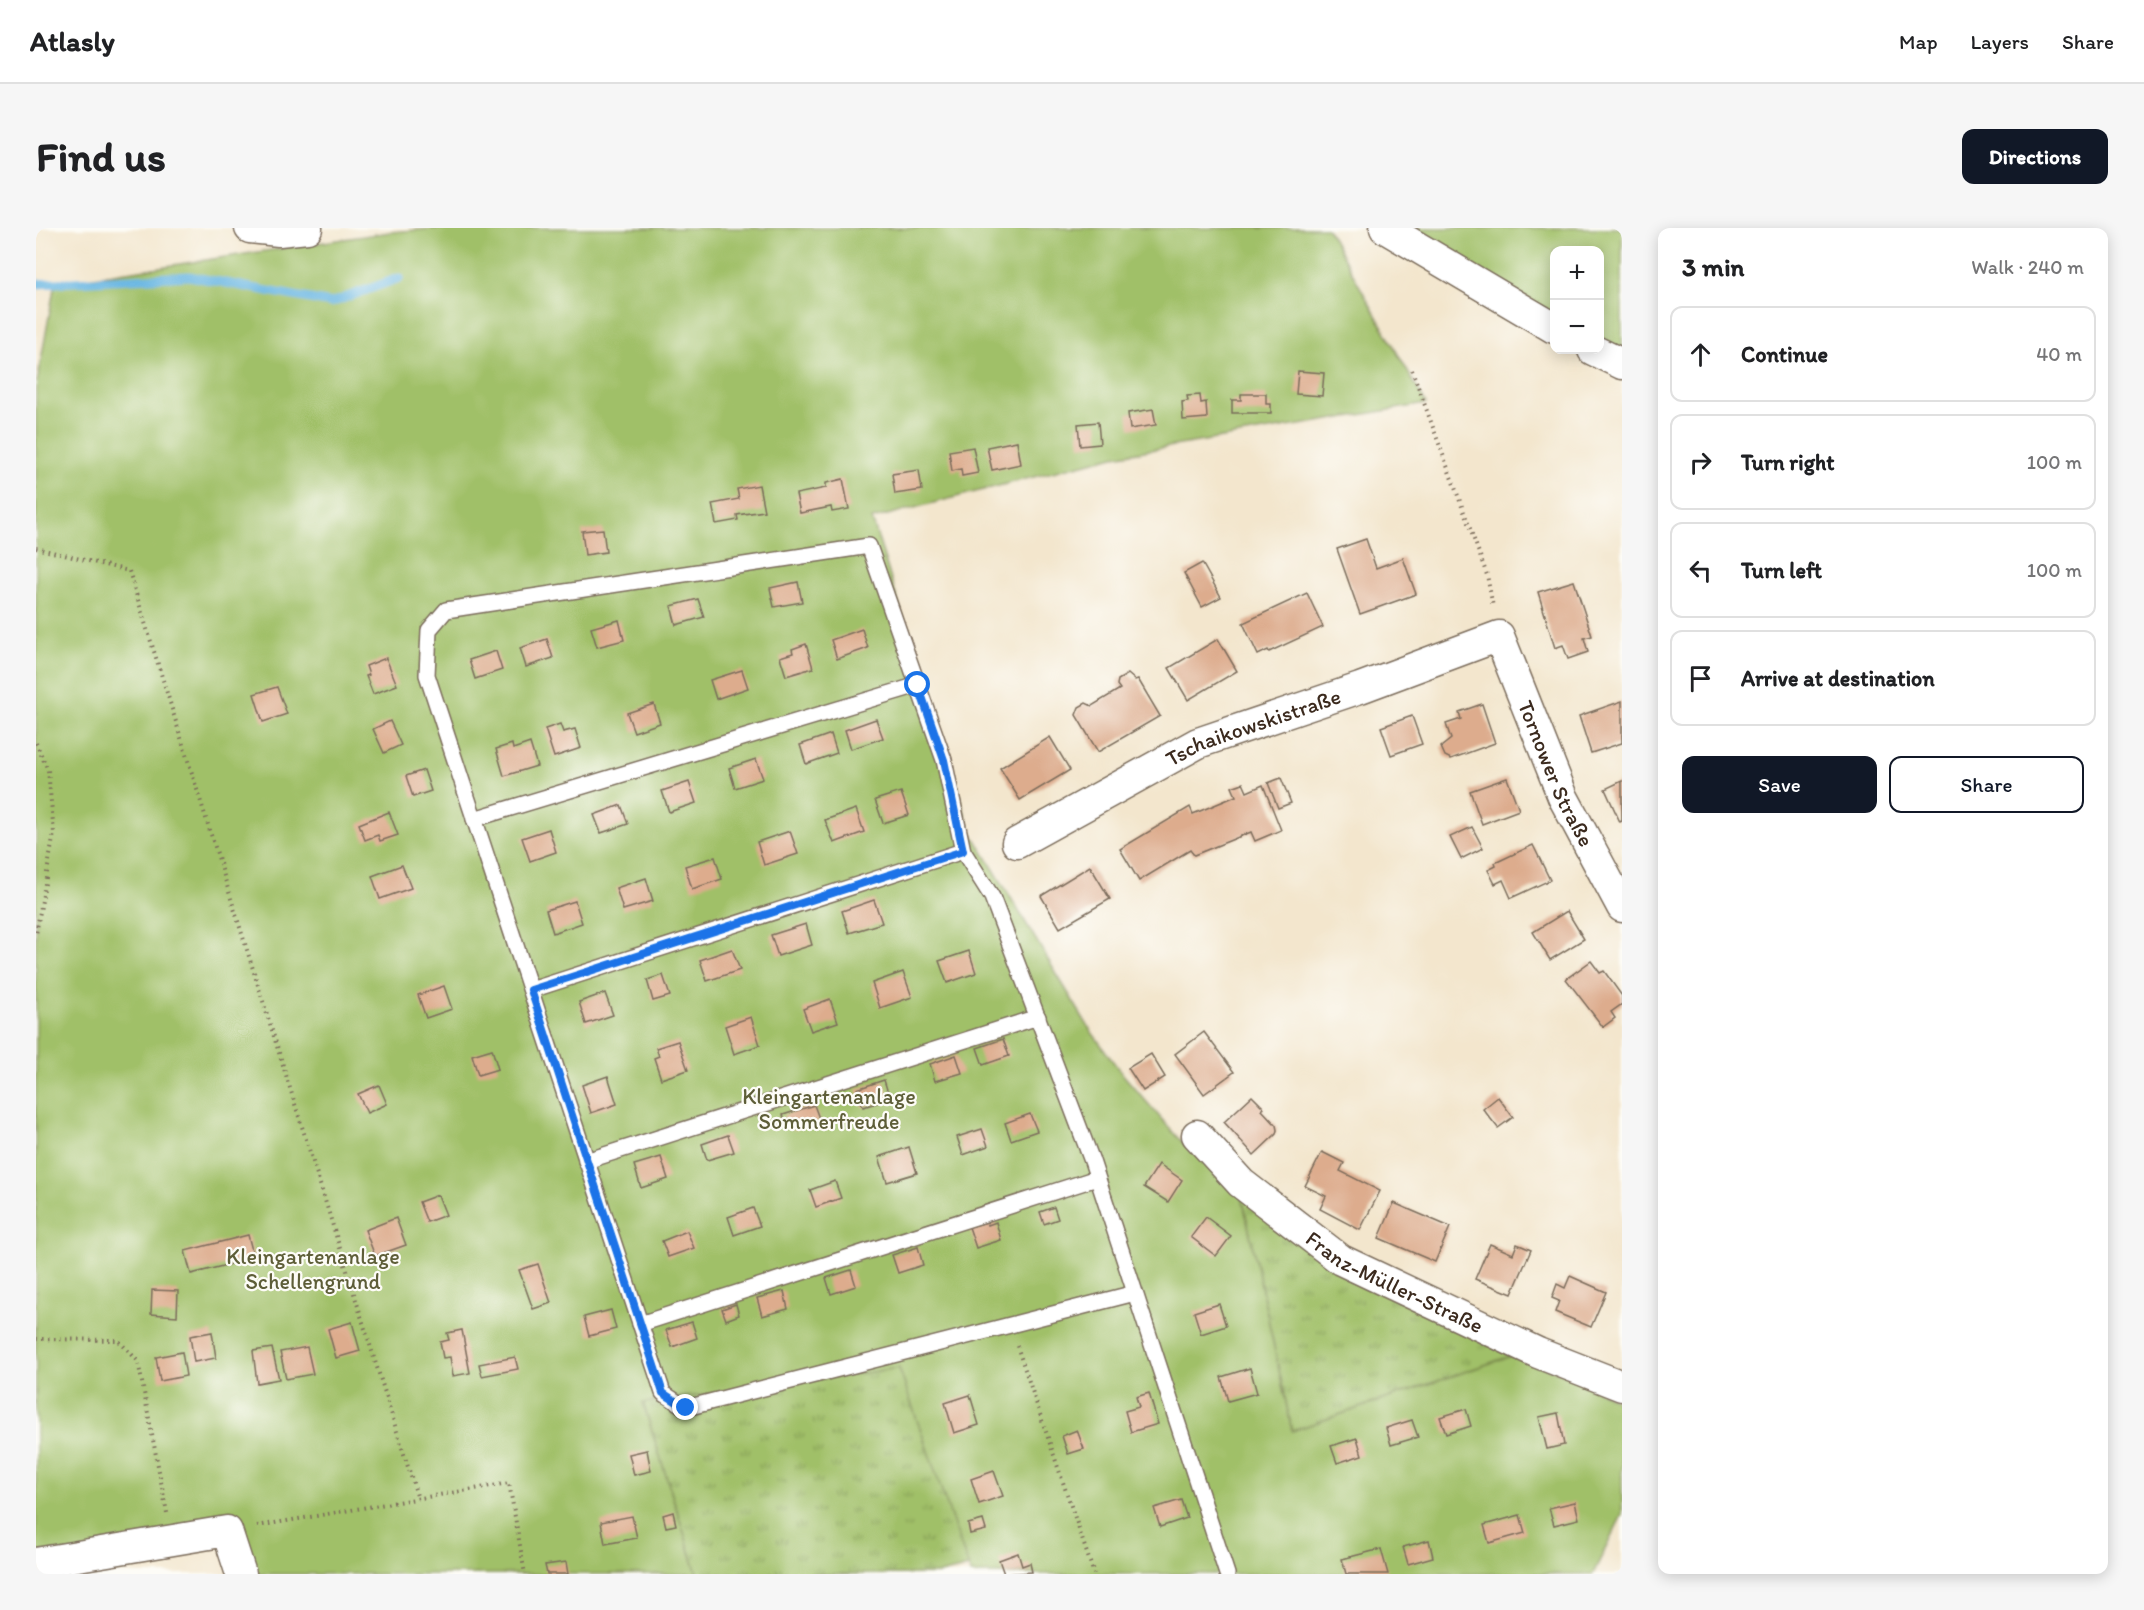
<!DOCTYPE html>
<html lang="en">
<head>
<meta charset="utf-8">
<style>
  :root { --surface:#fff; --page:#f6f6f6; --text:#202124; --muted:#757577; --line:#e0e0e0; --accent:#111827 }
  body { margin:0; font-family:Itim,sans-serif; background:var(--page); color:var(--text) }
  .controls { position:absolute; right:18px; top:18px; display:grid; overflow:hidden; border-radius:12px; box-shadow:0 3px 15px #0003 }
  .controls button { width:54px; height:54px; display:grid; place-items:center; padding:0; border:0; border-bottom:2px solid var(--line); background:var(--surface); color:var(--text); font:30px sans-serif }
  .stop { position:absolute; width:18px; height:18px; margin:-14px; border:4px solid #1a73e8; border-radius:50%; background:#fff }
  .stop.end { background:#1a73e8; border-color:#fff; box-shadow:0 2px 6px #0008 }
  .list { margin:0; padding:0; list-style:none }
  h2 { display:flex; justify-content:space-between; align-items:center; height:78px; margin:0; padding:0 24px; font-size:26px }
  h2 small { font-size:20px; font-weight:400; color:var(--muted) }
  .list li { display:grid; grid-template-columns:39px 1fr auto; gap:18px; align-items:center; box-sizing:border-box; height:96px; margin:0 12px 12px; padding:0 12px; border:2px solid var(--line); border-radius:12px }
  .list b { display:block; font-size:22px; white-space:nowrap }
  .list em { font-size:20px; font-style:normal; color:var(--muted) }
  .actions { display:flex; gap:12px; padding:18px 24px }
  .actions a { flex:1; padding:14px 0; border:2px solid var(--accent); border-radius:12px; text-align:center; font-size:21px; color:var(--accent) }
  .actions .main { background:var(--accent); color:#fff }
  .icon { flex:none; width:33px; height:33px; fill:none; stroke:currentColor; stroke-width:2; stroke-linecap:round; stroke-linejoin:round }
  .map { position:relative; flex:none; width:1586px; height:1346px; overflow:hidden; border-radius:12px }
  header { display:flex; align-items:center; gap:36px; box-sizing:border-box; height:84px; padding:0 30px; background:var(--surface); border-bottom:2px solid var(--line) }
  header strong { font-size:28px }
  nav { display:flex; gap:33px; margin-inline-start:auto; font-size:21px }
  .intro { display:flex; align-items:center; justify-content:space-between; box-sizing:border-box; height:144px; padding:0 36px }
  h1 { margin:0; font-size:42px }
  .button { padding:15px 27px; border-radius:12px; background:var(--accent); color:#fff; font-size:21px; font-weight:700 }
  main { display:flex; gap:36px; padding:0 36px }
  aside { flex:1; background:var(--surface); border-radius:12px; box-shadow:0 3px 15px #0003 }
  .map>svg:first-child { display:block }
</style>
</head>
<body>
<header>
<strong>Atlasly</strong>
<nav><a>Map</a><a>Layers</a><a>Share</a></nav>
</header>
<div class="intro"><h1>Find us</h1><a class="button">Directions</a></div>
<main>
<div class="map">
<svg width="1586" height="1346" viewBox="0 0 1586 1346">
  <defs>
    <pattern id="grass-tufts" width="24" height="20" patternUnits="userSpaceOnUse" patternTransform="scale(1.5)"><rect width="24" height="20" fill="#a0c068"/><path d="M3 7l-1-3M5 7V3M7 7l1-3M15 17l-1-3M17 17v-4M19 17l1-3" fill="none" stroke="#849c55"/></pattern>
  </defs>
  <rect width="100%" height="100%" fill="#fdfcf7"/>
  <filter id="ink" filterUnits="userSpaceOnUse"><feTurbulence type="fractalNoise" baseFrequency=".0167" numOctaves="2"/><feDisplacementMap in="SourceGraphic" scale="12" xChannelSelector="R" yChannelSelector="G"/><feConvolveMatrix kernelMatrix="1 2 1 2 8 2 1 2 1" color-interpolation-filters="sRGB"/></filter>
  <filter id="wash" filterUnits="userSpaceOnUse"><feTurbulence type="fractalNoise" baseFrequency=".008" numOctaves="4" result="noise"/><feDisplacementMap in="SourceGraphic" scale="24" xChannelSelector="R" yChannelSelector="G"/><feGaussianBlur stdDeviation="1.35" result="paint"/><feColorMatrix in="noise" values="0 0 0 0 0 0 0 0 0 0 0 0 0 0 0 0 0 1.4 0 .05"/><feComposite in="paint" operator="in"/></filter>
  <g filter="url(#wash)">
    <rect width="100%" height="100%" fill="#f3e6cd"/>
    <g fill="url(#grass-tufts)" stroke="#6e7543" stroke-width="1.5">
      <path d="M1206,969L1475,1128L1256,1203Z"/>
      <path d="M863,1140L933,1339L904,1346H661L607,1175Z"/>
    </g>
    <g fill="#a0c068" stroke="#6e7543" stroke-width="1.5">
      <path d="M408,0H1291L1390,176L1078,228L836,291L934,602L1055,803L1084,843L1141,909L1206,969L1256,1203L1475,1128L1541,1150L1586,1176V1287L1557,1346H935L863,1140L607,1175L661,1346H205L190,1303L0,1335V160L19,55L354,4Z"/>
      <path d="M1362,0H1586V126L1564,115V22H1518V92Z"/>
    </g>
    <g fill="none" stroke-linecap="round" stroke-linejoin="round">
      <path stroke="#68b6e2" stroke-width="9" d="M0,56L153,48L295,75L363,50"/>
    </g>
    <g id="blocks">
      <g fill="#ddac8d">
        <path d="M1262,143L1288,145L1286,168L1260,166Z"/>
        <path d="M1205,166H1230V176H1235V185H1196V172H1205Z"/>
        <path d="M1164,167L1165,175L1170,174L1171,190L1147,192L1146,174L1152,173L1151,168Z"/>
        <path d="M1117,181L1120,197L1094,201L1092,185Z"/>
        <path d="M1062,194L1064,216L1044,218L1042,196Z"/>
        <path d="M981,213L985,236L956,242L951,219Z"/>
        <path d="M937,219L942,245L926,248L925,241L916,243L913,223Z"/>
        <path d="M883,242L886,262L859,266L856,246Z"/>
        <path d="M807,251L813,281L796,284L795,279L764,285L760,266L790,260V255Z"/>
        <path d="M723,257L728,283L701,287L702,292L680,296L676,276L703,271L701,261Z"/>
        <path d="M567,301L570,324L549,327L546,303Z"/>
        <path d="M1330,311L1340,340L1367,330L1380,366L1324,386L1301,321Z"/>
        <path d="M1166,335L1185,369L1166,379L1148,345Z"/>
        <path d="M1538,353L1556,408L1548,410L1552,424L1532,431L1527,417L1519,420L1502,364Z"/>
        <path d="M762,354L766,374L738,379L734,360Z"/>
        <path d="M1271,365L1287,399L1233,424L1232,422L1222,427L1207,395Z"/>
        <path d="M662,371L668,389L640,397L635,378Z"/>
        <path d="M583,392L588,412L561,419L555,400Z"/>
        <path d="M826,401L832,420L801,431L795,412Z"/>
        <path d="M511,411L517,430L490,439L484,420Z"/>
        <path d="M1182,411L1201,443L1152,472L1133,440Z"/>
        <path d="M770,416L777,440L750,448L744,429L757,425L756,421Z"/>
        <path d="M460,423L466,442L439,451L433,432Z"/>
        <path d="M350,430L361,457L337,466L330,448L333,447L330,438Z"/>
        <path d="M706,442L712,460L680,471L674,452Z"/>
        <path d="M1092,446L1099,452L1102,451L1124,488L1062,524L1040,487L1043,479L1050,475L1056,478L1084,461L1081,457L1082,452Z"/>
        <path d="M241,459L251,486L227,494L218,466Z"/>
        <path d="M1586,473V515L1555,525L1543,488Z"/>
        <path d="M618,476L624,495L598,504L591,485Z"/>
        <path d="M1446,476L1459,515L1415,531L1409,528L1405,519L1415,511L1410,496L1425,491L1423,484Z"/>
        <path d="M1376,488L1386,516L1355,527L1345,499Z"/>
        <path d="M840,491L847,510L815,521L809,502Z"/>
        <path d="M354,493L365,517L348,525L337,501Z"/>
        <path d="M524,496L527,504L539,501L545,520L518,529L509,501Z"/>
        <path d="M795,506L801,525L770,536L764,517Z"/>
        <path d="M1014,509L1034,542L984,572L964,540Z"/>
        <path d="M494,515L501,538L468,548L460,521L476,516L477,521Z"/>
        <path d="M720,531L727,551L699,560L693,540Z"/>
        <path d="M388,542L395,563L377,569L370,548Z"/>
        <path d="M1245,550L1255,575L1242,580L1232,555Z"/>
        <path d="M1471,550L1483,582L1446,596L1434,563Z"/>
        <path d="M1586,553V593L1584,594L1569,561Z"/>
        <path d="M653,554L660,575L633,584L626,563Z"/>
        <path d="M1207,555L1211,564L1227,557L1245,602L1219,613L1215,604L1158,627L1154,622L1103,653L1084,621L1154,579L1157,586L1200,568L1196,559Z"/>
        <path d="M865,564L873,587L847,595L839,572Z"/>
        <path d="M585,577L592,596L565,605L558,587Z"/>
        <path d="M820,581L828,604L798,615L789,592Z"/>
        <path d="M353,584L362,607L344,613L342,607L329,612L323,596Z"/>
        <path d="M1436,599L1447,620L1425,631L1414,609Z"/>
        <path d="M513,601L520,624L494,633L486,610Z"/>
        <path d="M754,603L762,626L728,637L721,614Z"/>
        <path d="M1497,617L1514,652L1475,670L1467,652L1459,656L1452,642L1460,638L1459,635Z"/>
        <path d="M679,629L686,651L656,661L649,638Z"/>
        <path d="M366,637L375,660L344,671L336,648Z"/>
        <path d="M1054,638L1074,671L1024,700L1005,668Z"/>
        <path d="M610,650L617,673L587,682L580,660Z"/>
        <path d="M838,672L846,695L813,705L806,683Z"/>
        <path d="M539,673L546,695L517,705L510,682Z"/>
        <path d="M1531,683L1548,711L1514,732L1497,704Z"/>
        <path d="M770,696L776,717L742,728L735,707Z"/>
        <path d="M696,721L704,742L671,753L664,732Z"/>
        <path d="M933,723L940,745L911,755L903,733Z"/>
        <path d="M1555,733L1564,745L1568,743L1586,768V776L1575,784L1579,790L1567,799L1530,751Z"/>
        <path d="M867,744L876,769L844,780L836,755Z"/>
        <path d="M627,747L634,768L617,773L611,752Z"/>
        <path d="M408,758L416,781L390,790L382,767Z"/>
        <path d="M569,765L577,787L550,796L543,774Z"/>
        <path d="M794,771L802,794L775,803L767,781Z"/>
        <path d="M715,789L724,817L698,826L689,798Z"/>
        <path d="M1168,804L1198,844L1168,866L1139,826Z"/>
        <path d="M967,811L973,828L947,837L941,820Z"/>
        <path d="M642,813L652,842L625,851L618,830L623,828L620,820Z"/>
        <path d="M456,821L462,841L442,847L436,827Z"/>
        <path d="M1115,826L1129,849L1107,863L1092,840Z"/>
        <path d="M920,827L926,845L899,853L894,836Z"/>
        <path d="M572,848L581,876L555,885L546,857Z"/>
        <path d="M848,852L854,871L827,879L821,861Z"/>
        <path d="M343,857L351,876L331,885L322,866Z"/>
        <path d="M1216,868L1228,880L1226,882L1240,897L1241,902L1240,906L1218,927L1188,894Z"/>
        <path d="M1462,869L1477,889L1462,900L1447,881Z"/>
        <path d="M778,877L784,893L757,902L754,892L749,893L747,887Z"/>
        <path d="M994,886L1001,903L975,912L969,895Z"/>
        <path d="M946,901L952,918L927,927L921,909Z"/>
        <path d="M692,907L698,924L671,932L666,916Z"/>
        <path d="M873,919L881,945L851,954L843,929Z"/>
        <path d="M1286,924L1308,935L1304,943L1344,963L1324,1002L1284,981L1290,968L1269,958Z"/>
        <path d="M625,929L632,951L605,960L598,937Z"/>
        <path d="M1123,936L1146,952L1132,974L1108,959Z"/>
        <path d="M799,953L805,970L780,979L774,962Z"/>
        <path d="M402,967L410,987L391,994L383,974Z"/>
        <path d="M1358,975L1414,999L1399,1034L1343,1010Z"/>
        <path d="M1018,979L1022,991L1008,996L1004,984Z"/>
        <path d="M717,980L724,998L698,1007L692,989Z"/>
        <path d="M1170,989L1195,1008L1180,1028L1155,1009Z"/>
        <path d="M360,990L370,1017L339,1028L329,1002Z"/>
        <path d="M951,994L952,997L960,994L965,1012L940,1020L933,999Z"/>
        <path d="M651,1003L658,1020L632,1029L626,1013Z"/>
        <path d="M212,1007L218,1030L155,1046L149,1023Z"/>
        <path d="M1454,1016L1477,1026L1481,1016L1495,1022L1476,1066L1439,1051Z"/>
        <path d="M882,1019L887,1037L862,1045L856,1027Z"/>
        <path d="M502,1036L515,1075L497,1081L483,1042Z"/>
        <path d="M815,1042L820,1058L795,1066L790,1050Z"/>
        <path d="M1534,1048L1570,1064L1555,1099L1519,1084L1523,1073L1516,1070L1521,1056L1529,1060Z"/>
        <path d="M116,1062L142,1063L141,1088L115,1086Z"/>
        <path d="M748,1063L752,1081L726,1088L721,1070Z"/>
        <path d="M700,1076L703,1087L690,1092L686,1081Z"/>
        <path d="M1183,1076L1190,1098L1165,1106L1158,1084Z"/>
        <path d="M575,1082L580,1101L553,1108L548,1089Z"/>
        <path d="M316,1094L324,1123L300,1130L292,1101Z"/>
        <path d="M656,1094L661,1110L636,1119L630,1102Z"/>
        <path d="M426,1102L434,1145L417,1148L414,1129L407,1130L404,1114L413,1112L411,1105Z"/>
        <path d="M176,1104L180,1130L158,1134L154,1108Z"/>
        <path d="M271,1119L277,1146L250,1151L244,1124Z"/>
        <path d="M236,1120L243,1151L221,1155L217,1123Z"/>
        <path d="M146,1124L150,1148L124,1153L120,1129Z"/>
        <path d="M479,1129L482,1141L446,1148L443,1136Z"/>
        <path d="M1214,1140L1221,1165L1192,1173L1185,1149Z"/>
        <path d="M1113,1165L1122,1196L1095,1204L1089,1183L1103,1179L1100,1169Z"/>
        <path d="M934,1167L943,1197L918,1205L909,1175Z"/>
        <path d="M1430,1181L1435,1198L1410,1206L1404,1189Z"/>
        <path d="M1522,1185L1528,1217L1511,1221L1503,1189Z"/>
        <path d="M1376,1192L1382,1209L1355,1217L1350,1200Z"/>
        <path d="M1041,1202L1048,1221L1032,1226L1026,1208Z"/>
        <path d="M1321,1210L1326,1227L1301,1235L1295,1218Z"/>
        <path d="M611,1222L615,1243L598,1247L593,1226Z"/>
        <path d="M958,1243L967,1268L943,1276L935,1251Z"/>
        <path d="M1145,1272L1151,1290L1124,1299L1118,1280Z"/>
        <path d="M1539,1274L1543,1291L1518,1297L1513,1280Z"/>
        <path d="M637,1284L640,1297L630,1299L627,1287Z"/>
        <path d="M1484,1287L1489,1305L1453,1315L1448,1297Z"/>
        <path d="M596,1288L601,1310L569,1316L565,1294Z"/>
        <path d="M947,1292L950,1302L934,1306L932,1296Z"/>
        <path d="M1393,1312L1397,1329L1372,1336L1367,1319Z"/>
        <path d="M1345,1321L1352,1346H1310L1306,1331Z"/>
        <path d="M982,1325L986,1338L994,1335L996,1344L968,1346L963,1332Z"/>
        <path d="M530,1334L532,1346H511L509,1337Z"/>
      </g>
    </g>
  </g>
  <g filter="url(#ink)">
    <use href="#blocks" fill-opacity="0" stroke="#7b6c5b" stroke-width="1.5"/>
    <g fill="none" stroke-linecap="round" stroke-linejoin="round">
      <g stroke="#7b6c5b" stroke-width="18">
        <g id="lane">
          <path d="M438,591L882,457"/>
          <path d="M495,762L927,623"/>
          <path d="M550,933L1002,789"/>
          <path d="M1099,1065L650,1180L627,1165L391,447L393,402L410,382L833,318L908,532L927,623L956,669L1056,933L1191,1346"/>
          <path d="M604,1096L1061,950"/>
        </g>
      </g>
      <g stroke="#7b6c5b" stroke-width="33">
        <g id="street">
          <path d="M214,0L243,3L271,0"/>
          <path d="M1349,0L1518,100"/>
          <path d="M1557,122L1586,136"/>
          <path id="s1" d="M981,615L1162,515L1324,460L1463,408L1527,569L1586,679"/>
          <path id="s2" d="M1161,907L1205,955L1305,1032L1502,1125L1586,1158"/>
          <path d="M0,1335L191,1303L205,1346"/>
        </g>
      </g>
      <g stroke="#7b6c5b" stroke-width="4" stroke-dasharray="1.5 4.5" stroke-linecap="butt">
        <path d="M1376,142L1451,347L1457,379"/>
        <path d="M0,320L93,343L382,1271"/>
        <path d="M0,515L12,542L18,605L0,706"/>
        <path d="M0,1111L82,1112L102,1133L131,1285"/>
        <path d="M981,1118L1058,1346"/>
        <path d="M221,1298L473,1255L489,1346"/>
      </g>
      <use href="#lane" stroke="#fff" stroke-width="15"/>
      <use href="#street" stroke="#fff" stroke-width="30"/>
    </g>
  </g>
  <g fill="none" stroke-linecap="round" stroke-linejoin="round" filter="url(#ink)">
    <path stroke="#1a73e8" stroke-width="8" d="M650,1180L627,1165L495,762L927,623L908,532L882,457"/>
  </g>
  <g text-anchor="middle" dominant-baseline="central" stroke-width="4.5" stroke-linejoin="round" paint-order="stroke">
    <g font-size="22" fill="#3b2a1e" stroke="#fdfcf7">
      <text stroke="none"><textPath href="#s1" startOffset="264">Tschaikowskistraße</textPath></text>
      <text stroke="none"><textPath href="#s1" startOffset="675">Tornower Straße</textPath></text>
      <text stroke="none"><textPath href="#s2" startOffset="249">Franz-Müller-Straße</textPath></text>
    </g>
    <g font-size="22" fill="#5e5e38" stroke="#fdfcf7">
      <text x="793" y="868">Kleingartenanlage<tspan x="793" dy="25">Sommerfreude</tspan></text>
      <text x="277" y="1028">Kleingartenanlage<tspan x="277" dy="25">Schellengrund</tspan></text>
    </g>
  </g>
</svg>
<div class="controls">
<button>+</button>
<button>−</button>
</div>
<div class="stop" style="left:882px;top:457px"></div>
<div class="stop end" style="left:650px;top:1180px"></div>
</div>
<aside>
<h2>3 min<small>Walk · 240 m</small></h2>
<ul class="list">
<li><svg class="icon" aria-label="ahead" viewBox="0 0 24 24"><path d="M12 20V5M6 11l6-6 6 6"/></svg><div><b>Continue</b></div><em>40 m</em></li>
<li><svg class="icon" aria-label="right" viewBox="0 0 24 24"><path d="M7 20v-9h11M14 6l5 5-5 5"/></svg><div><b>Turn right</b></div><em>100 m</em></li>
<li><svg class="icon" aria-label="left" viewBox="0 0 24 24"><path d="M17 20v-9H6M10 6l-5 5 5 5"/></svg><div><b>Turn left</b></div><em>100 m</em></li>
<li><svg class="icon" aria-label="arrive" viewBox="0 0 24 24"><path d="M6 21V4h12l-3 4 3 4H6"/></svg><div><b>Arrive at destination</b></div></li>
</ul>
<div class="actions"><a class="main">Save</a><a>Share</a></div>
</aside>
</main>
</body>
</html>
